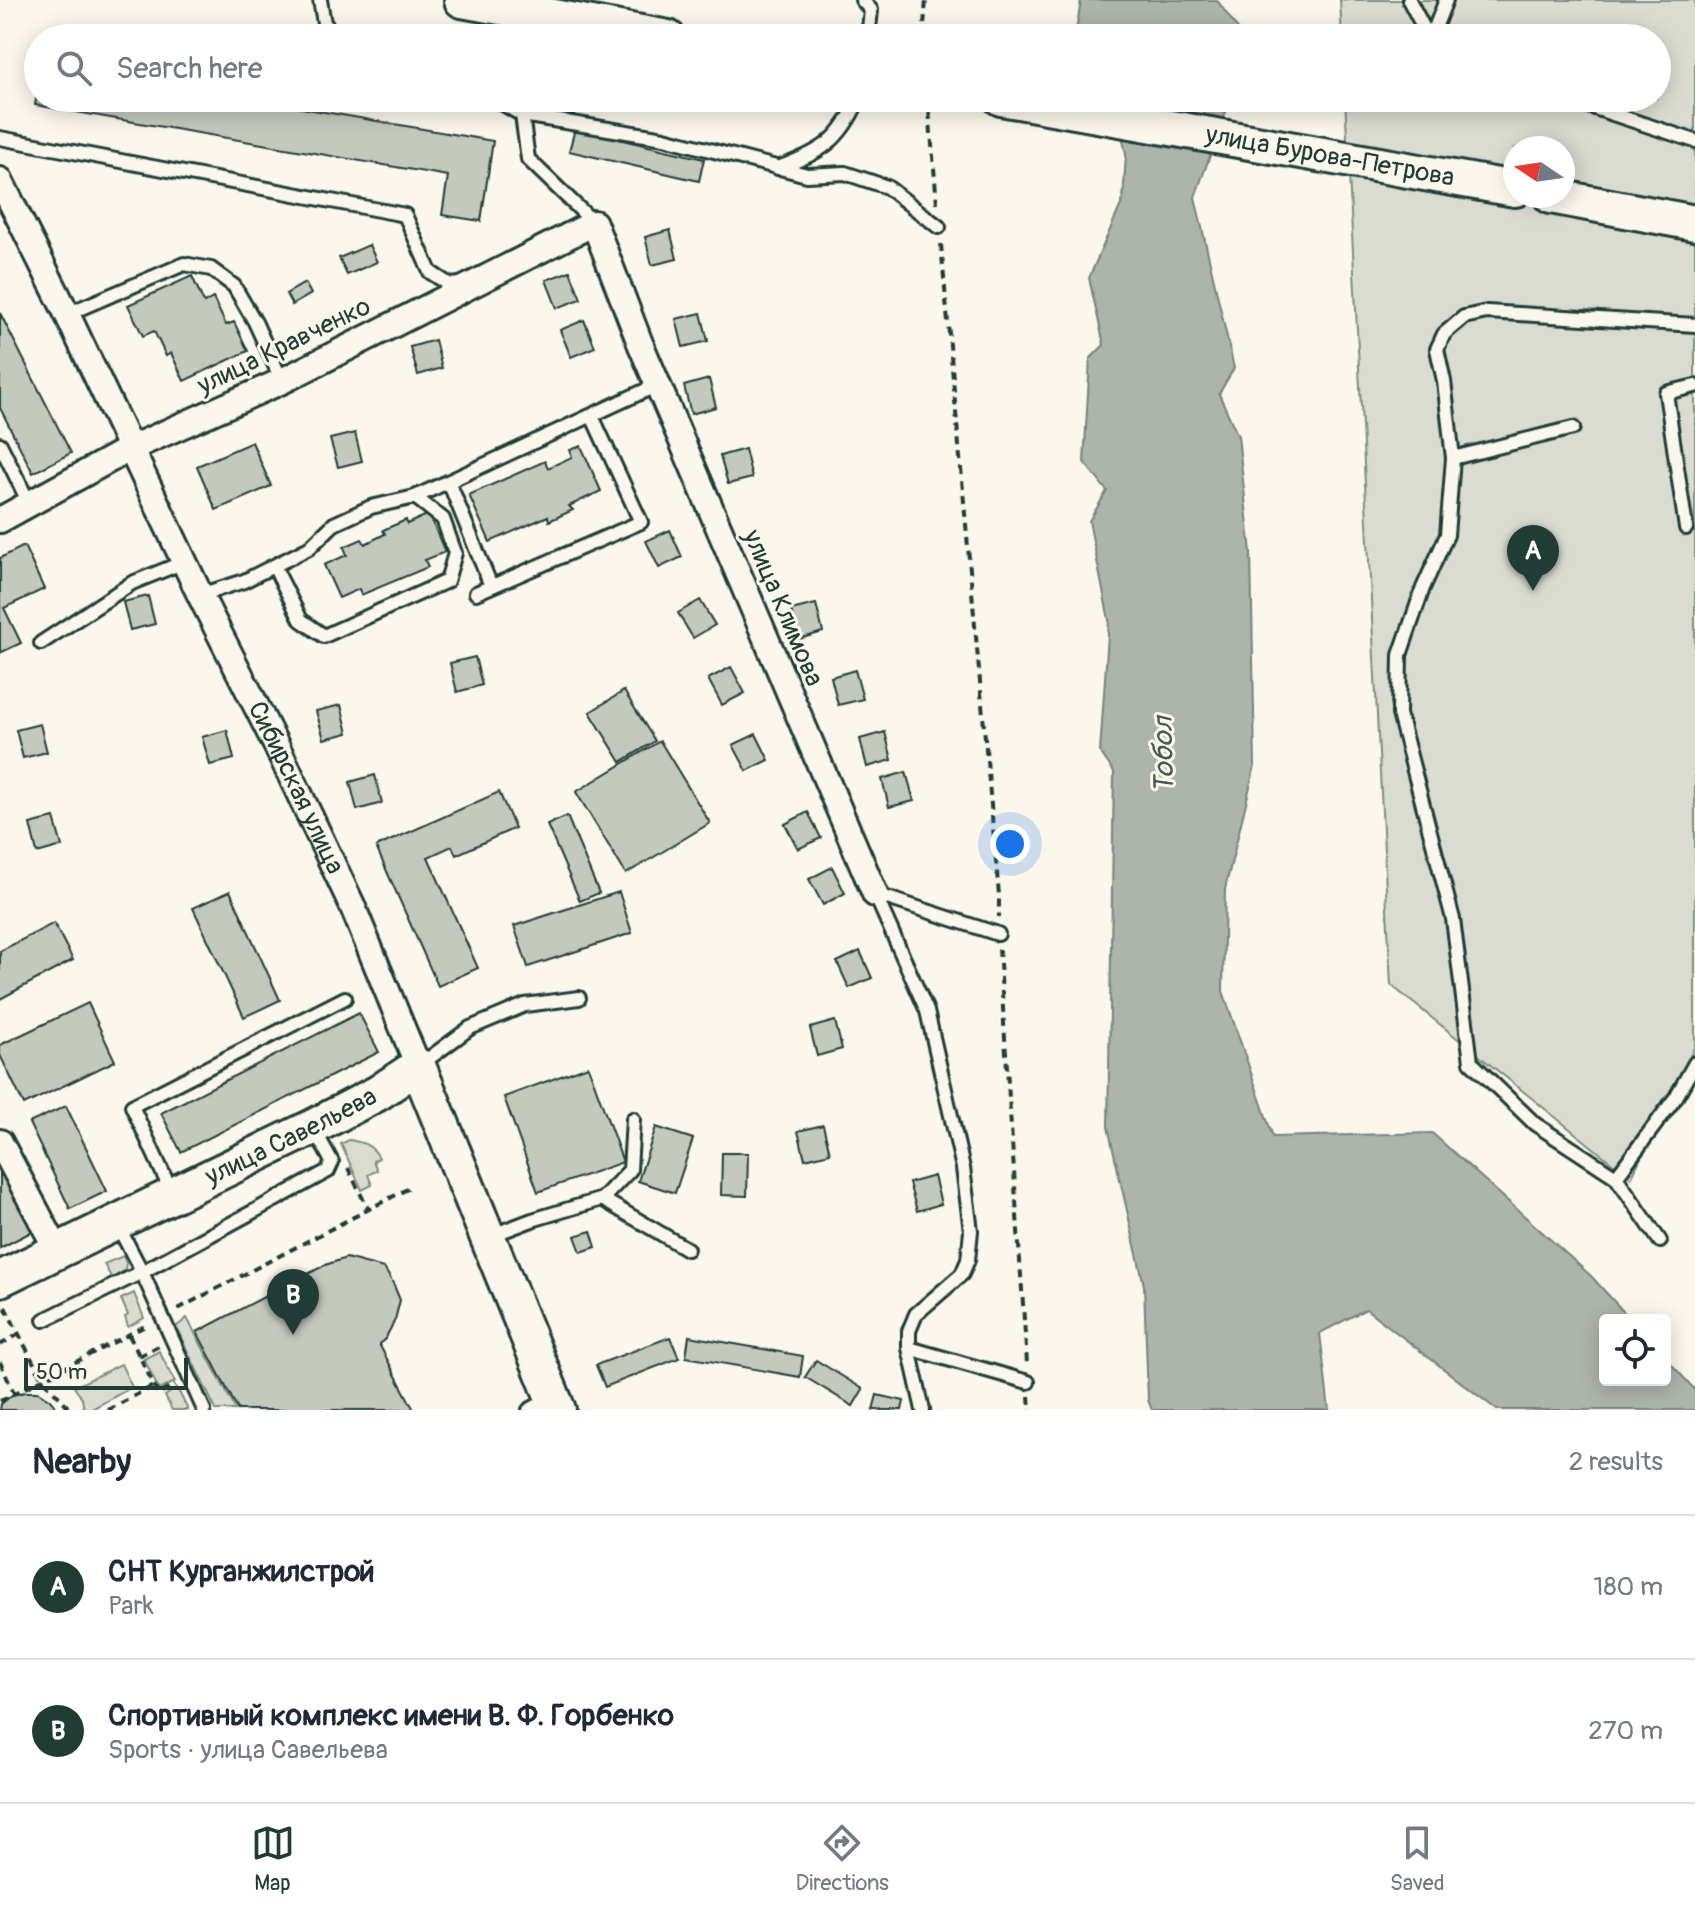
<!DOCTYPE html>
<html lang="en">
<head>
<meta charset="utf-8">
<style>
  :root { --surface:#fff; --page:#f2f2f3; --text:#1f2937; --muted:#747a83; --line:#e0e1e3; --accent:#1f3d34 }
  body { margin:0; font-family:Pangolin,sans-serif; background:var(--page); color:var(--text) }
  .controls { position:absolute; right:24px; bottom:24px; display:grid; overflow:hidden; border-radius:8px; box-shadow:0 4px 20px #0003 }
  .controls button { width:72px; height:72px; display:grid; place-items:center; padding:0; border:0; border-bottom:2px solid var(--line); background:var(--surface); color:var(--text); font:40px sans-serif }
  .compass { position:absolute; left:1503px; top:136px; width:72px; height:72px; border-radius:50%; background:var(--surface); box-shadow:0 4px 20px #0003; rotate:283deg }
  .scale { position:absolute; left:24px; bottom:20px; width:164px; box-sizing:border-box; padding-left:8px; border:4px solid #1f3d34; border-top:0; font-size:22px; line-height:28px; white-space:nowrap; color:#1f3d34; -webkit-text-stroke:6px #fbf7ec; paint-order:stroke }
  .you { position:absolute; left:1010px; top:844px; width:28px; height:28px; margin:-20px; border:6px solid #fff; border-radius:50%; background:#1a73e8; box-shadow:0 0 0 12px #1a73e833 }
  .badge { display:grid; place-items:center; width:52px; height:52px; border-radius:50%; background:var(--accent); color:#fff; font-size:26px; font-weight:700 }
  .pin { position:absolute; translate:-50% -66px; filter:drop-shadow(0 2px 4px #0008) }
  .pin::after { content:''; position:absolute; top:42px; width:28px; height:24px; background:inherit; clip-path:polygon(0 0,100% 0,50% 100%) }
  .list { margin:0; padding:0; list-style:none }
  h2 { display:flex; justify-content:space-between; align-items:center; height:104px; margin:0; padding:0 32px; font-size:34px }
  h2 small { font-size:26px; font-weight:400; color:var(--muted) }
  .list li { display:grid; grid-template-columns:52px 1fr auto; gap:24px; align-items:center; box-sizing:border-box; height:144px; padding:0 32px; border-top:2px solid var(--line) }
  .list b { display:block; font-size:30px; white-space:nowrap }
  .list p { margin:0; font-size:26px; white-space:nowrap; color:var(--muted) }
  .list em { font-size:26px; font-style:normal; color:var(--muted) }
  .icon { flex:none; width:44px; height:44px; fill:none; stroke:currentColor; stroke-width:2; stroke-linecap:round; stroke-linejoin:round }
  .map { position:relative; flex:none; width:1695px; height:1410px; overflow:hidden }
  .search { position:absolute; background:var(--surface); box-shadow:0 4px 20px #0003; left:24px; right:24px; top:24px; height:88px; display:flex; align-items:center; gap:20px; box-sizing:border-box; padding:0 28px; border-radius:44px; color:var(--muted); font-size:30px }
  .sheet { height:392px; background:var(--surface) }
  nav { display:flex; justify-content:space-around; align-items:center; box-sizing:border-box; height:112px; border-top:2px solid var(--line); background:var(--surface); font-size:22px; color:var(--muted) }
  nav a { display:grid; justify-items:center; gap:4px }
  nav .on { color:var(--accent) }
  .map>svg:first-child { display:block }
</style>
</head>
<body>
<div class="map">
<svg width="1695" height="1410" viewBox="0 0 1695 1410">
  <rect width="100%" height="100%" fill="#fbf7ec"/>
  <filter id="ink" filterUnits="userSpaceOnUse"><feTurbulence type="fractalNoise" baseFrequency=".0125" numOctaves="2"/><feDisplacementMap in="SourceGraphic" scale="16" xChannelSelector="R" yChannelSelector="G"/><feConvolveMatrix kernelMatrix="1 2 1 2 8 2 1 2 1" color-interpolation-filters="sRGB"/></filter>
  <g filter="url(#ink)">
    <g fill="#dbdcd1" stroke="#7d8c82" stroke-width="2" fill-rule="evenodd">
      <path d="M1340,0H1695V1046L1631,1178L1391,985L1345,98H1657V38H1342ZM1515,148H1563V196H1515Z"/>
      <path d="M349,1140C362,1142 373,1145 379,1158L373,1161L377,1170L368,1175L372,1185L362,1190L341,1144Z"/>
      <path d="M123,1256L126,1263L125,1270L112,1279L104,1264Z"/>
      <path d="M134,1293L144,1318L128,1327L125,1317L128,1315L121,1299Z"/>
      <path d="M187,1318L236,1410H216L176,1327Z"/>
      <path d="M159,1351L175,1382L159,1390L144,1359Z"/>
      <path d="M121,1364L132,1387L90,1410H84L82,1398L74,1387Z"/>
      <path d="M177,1388L188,1410H172L165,1396Z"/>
    </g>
    <g fill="#adb4aa" stroke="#74847b" stroke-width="2">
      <path d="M1081,0H1217L1244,38H1075Z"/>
      <path d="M1114,98H1231L1195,197L1234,368L1219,394L1238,436L1251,552L1255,766L1225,889L1223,991L1273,1137L1432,1133L1591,1276L1631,1320H1605V1380H1665V1357L1695,1390V1410H1497L1366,1309L1320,1333L1329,1410H1152L1148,1400L1144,1285L1108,1127L1114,772L1100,752L1109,620L1089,521L1107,491L1084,462L1090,359L1104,345L1089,278L1123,200L1126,154Z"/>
    </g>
    <g fill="#c4c9be" stroke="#1f3d34" stroke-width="2">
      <path d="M38,88V98H244L493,141L481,221L442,215L448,176L35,105Z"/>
      <path d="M575,129L704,159L699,181L569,151Z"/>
      <path d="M670,230L677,259L652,265L645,237Z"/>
      <path d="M369,245L377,262L347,275L339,258Z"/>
      <path d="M570,271L581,299L557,308L546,280Z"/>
      <path d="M192,276L204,303L213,298L226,325L234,322L248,351L184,381L171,353L166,356L154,331L143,336L128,305Z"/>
      <path d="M305,283L311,294L292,305L286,294Z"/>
      <path d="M0,313L71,453L33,473L0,408Z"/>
      <path d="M701,313L708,341L683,347L676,319Z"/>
      <path d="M584,320L595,347L571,357L560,330Z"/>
      <path d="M435,340L442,368L418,375L410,347Z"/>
      <path d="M709,379L716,407L691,414L684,386Z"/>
      <path d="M355,433L362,461L338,467L330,439Z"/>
      <path d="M252,442L271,486L216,510L197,466Z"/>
      <path d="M581,446L601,491L569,506L573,510L549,521L548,516L490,542L469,495L545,461L548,468L572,457L570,450Z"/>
      <path d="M745,449L752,478L728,484L720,456Z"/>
      <path d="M429,514L445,552L425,560L428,567L361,595L359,589L339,598L324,565L347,555L344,547L362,539L365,544L385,534L383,530L406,520L407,524Z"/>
      <path d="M670,530L682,557L659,568L646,541Z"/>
      <path d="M24,546L44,589L4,608L21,643L0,653V558Z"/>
      <path d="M148,596L155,624L130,630L123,602Z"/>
      <path d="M700,600L715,625L693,638L678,613Z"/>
      <path d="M816,604L823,632L799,639L791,610Z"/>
      <path d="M475,657L482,685L457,692L450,663Z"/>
      <path d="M731,667L745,693L722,705L708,679Z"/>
      <path d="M855,670L863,699L838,705L831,677Z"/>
      <path d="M624,691L655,741L621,762L590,712Z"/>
      <path d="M341,705L348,733L324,739L316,711Z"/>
      <path d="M40,724L47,752L23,758L16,730Z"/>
      <path d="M227,730L234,759L210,765L202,737Z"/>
      <path d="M885,732L892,760L867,767L860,739Z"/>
      <path d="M756,734L769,760L747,771L733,745Z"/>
      <path d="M660,741L710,823L626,874L576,792Z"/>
      <path d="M906,772L914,801L889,807L882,779Z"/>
      <path d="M375,775L382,803L357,810L350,782Z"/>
      <path d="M499,792L515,828L456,855L452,846L428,857L478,968L438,986L376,847Z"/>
      <path d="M808,812L821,838L798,849L785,824Z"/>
      <path d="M567,816L599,893L580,901L547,825Z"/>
      <path d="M54,818L62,846L37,853L30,824Z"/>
      <path d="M832,867L845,893L823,905L809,879Z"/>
      <path d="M230,891L280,1000L244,1017L193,908Z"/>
      <path d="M619,892L632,933L528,967L514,926Z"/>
      <path d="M54,923L73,960L0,999V951Z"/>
      <path d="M860,951L872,978L849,988L837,962Z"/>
      <path d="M88,1003L115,1061L24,1105L0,1055V1045Z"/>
      <path d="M359,1013L379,1052L181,1152L161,1113Z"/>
      <path d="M835,1021L842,1049L817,1056L810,1028Z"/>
      <path d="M588,1066L623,1162L538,1192L504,1097Z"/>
      <path d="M66,1106L107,1191L70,1209L29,1123Z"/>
      <path d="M823,1125L830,1153L805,1159L798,1131Z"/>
      <path d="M656,1127L693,1139L675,1193L638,1181Z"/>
      <path d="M722,1153H748L747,1196L721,1195Z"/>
      <path d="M0,1163L35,1230L0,1248Z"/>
      <path d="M934,1176L941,1204L917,1211L909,1183Z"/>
      <path d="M591,1231L596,1247L581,1252L575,1236Z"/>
      <path d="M346,1258L384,1268L393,1283L400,1300L395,1320L385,1339L379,1344L414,1410H238L197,1332L325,1265Z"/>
      <path d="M689,1336L803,1356L800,1377L686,1357Z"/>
      <path d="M670,1337L679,1358L605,1387L596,1365Z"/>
      <path d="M816,1360L863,1389L853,1406L805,1377Z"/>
      <path d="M25,1392H38L50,1400L58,1410H0L1,1404L12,1395Z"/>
      <path d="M877,1395L904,1401L902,1410H873Z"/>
    </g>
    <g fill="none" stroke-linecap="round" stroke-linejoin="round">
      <g stroke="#1f3d34" stroke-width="18">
        <g id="lane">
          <path d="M320,0L324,23L337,38"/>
          <path d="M862,0L871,10L868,38"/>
          <path d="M1409,0L1429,38"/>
          <path d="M1431,38L1446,0"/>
          <path d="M493,98L522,115L528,159L594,223"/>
          <path d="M1564,98L1695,141"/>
          <path d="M522,115L664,138L807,175L845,173L887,187L939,227"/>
          <path d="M0,138L405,215L430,272L450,285L460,284"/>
          <path d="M778,168C821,152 840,142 859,98"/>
          <path d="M67,314L184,264L211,269L234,286L255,322L282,381"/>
          <path d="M1695,325L1487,312L1464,317L1444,334L1437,349L1444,381L1453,458L1447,535L1423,588L1400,655L1399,714L1453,919L1471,1062L1535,1124L1616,1177L1676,1097L1695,1063"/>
          <path d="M0,444L30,505"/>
          <path d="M1453,458L1573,428"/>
          <path d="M449,482L491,586"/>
          <path d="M415,497L657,385"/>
          <path d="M1686,528L1666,393L1695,386"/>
          <path d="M476,593L641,522L592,416"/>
          <path d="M200,595L244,581L309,548L334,524L371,507L415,497L443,519L455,553L447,581L324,636L301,620L274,566"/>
          <path d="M41,643L132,583L184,562"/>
          <path d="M875,894L927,1011L963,1168L971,1231L968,1260L962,1274L916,1314L909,1331V1348L923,1410"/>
          <path d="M875,894L998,934"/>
          <path d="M420,1065L470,1028L525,1005L579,998"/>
          <path d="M1616,1177L1660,1241"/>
          <path d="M172,1193L132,1106L345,998"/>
          <path d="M602,1199L687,1249"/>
          <path d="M118,1226L142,1272L204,1410"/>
          <path d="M490,1236L532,1220L602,1199L630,1170L633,1119"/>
          <path d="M44,1320L142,1272L328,1171L332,1162L314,1129"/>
          <path d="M909,1348L1028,1382"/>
          <path d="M529,1410L550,1399"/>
        </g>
      </g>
      <g stroke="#1f3d34" stroke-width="30">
        <g id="street">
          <path id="s1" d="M0,180L67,314L200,595L281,755L352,905L418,1066"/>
          <path d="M0,520L129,449L282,381L594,223L640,343L875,894"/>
          <path d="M0,1142L58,1252"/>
        </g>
      </g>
      <g stroke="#1f3d34" stroke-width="40">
        <g id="secondary">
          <path d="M462,0L668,38"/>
          <path id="s2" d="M1001,98L1515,189"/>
          <path d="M1551,196L1695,223"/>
          <path id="s3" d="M0,1279L313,1127L378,1093L418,1066L558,1410"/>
        </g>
      </g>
      <g stroke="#1f3d34" stroke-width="4" stroke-dasharray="8 6" stroke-linecap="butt">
        <path d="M923,38L926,0"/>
        <path d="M928,98L937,203"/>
        <path d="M941,244L999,895V917"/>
        <path d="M999,949L1027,1364"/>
        <path d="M348,1168L368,1209"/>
        <path d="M5,1307L42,1379L66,1404L68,1410"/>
        <path d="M178,1309L413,1186"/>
        <path d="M129,1335L158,1394L175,1385"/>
        <path d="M0,1345L19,1334"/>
        <path d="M139,1356L159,1346"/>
        <path d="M0,1362L14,1393"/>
        <path d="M1029,1396L1030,1410"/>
        <path d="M0,1401L147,1325"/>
        <path d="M108,1410L153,1386"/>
      </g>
      <use href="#lane" stroke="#fbf7ec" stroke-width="12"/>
      <use href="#street" stroke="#fbf7ec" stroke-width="24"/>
      <use href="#secondary" stroke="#fbf7ec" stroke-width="34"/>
    </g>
  </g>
  <g text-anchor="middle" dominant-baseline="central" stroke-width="6" stroke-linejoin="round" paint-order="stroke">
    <g font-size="26" fill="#1f3d34" stroke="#fbf7ec">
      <text stroke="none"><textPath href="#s2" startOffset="334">улица Бурова-Петрова</textPath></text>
      <text transform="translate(284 346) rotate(-26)">улица Кравченко</text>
      <text transform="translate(783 608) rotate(67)">улица Климова</text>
      <text stroke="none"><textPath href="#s1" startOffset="676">Сибирская улица</textPath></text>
      <text stroke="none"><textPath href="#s3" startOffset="324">улица Савельева</textPath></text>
    </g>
    <g font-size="28" font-style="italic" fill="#425b52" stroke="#fbf7ec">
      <text transform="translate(1164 755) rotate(-91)">Тобол</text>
    </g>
  </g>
</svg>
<div class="controls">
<button><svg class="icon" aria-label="locate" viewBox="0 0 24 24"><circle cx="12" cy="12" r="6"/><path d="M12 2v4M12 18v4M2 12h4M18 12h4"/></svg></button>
</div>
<svg class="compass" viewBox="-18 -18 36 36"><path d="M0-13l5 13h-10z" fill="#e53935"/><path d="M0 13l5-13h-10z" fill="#747a83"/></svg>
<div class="scale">50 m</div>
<div class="you"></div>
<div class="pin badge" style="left:1533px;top:591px">A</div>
<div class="pin badge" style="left:293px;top:1335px">B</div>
<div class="search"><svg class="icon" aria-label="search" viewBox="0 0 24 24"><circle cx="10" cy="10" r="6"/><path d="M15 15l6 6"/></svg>Search here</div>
</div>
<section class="sheet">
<h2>Nearby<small>2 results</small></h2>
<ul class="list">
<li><span class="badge">A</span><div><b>СНТ Курганжилстрой</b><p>Park</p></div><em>180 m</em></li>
<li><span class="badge">B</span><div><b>Спортивный комплекс имени В. Ф. Горбенко</b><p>Sports · улица Савельева</p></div><em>270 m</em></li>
</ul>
</section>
<nav>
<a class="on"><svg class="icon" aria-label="map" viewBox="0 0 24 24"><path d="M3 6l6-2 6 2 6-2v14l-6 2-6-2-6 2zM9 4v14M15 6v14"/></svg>Map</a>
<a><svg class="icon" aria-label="directions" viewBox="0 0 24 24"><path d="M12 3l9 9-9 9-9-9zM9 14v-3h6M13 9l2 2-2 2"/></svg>Directions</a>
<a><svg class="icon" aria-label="saved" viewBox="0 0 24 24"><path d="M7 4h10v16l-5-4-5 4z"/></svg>Saved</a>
</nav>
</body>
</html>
